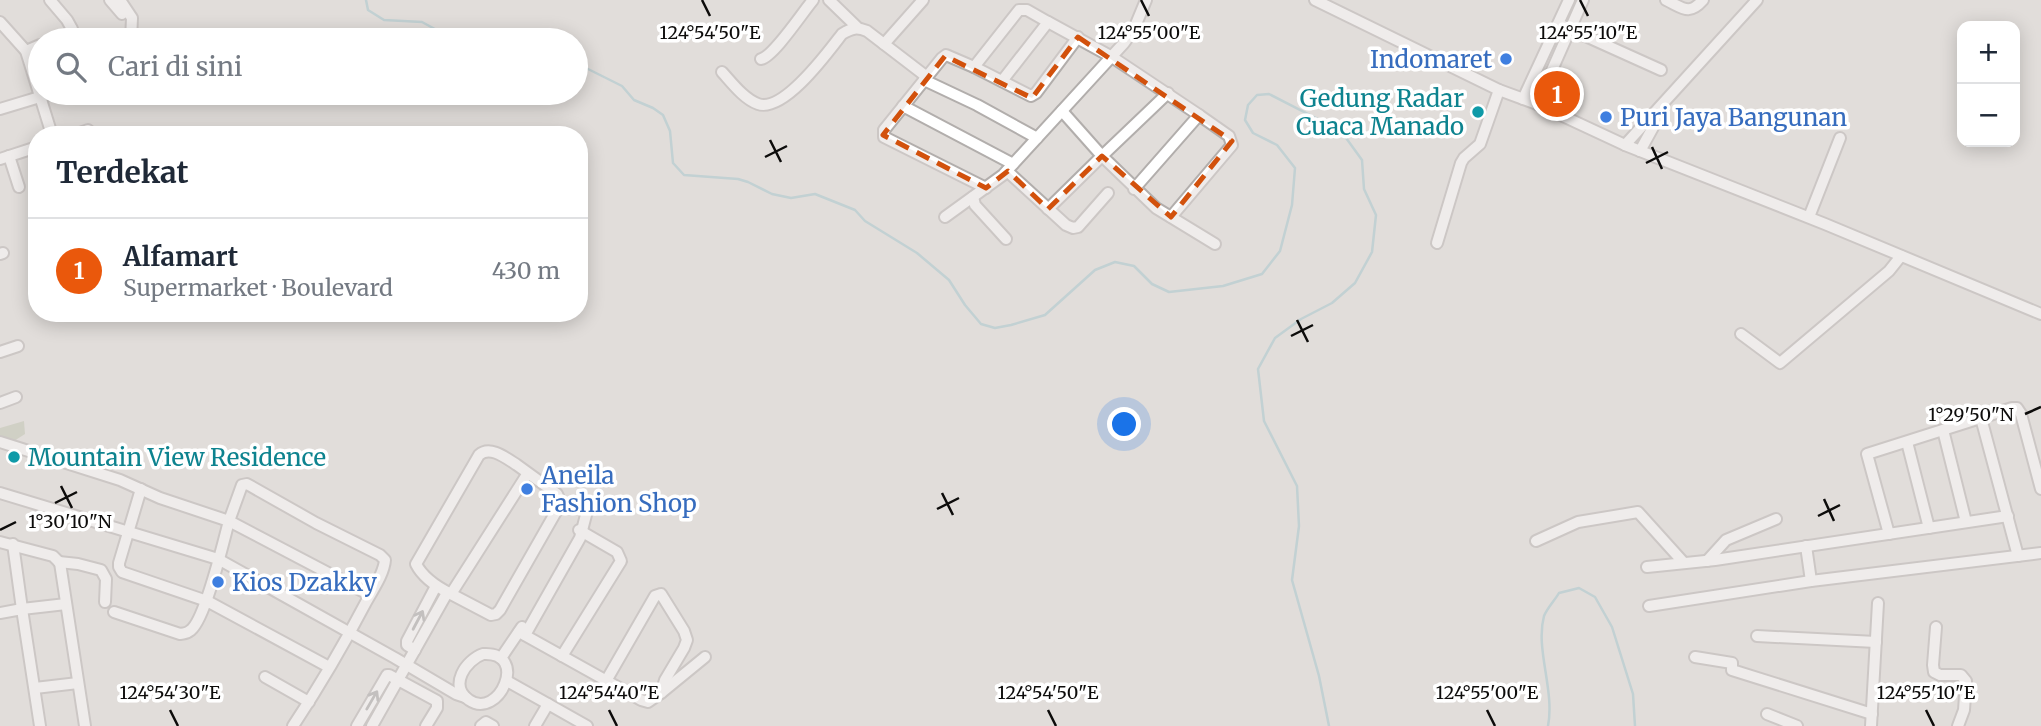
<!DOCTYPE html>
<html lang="id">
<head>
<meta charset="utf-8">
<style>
  :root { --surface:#fff; --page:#f2f2f3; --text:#1f2937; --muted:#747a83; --line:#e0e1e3; --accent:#ea580c }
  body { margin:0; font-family:Merriweather,serif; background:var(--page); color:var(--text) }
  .controls { position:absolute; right:21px; top:21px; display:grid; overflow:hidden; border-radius:14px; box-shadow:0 4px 18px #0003 }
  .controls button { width:63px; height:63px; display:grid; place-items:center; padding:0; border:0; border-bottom:2px solid var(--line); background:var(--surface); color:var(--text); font:35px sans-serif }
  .you { position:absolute; left:1125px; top:425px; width:24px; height:24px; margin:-18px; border:5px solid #fff; border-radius:50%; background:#1a73e8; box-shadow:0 0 0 10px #1a73e833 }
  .badge { display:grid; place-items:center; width:46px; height:46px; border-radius:50%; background:var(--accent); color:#fff; font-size:23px; font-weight:700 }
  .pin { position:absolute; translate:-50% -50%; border:4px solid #fff; box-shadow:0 2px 7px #0006 }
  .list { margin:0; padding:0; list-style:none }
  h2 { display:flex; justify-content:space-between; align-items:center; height:91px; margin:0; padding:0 28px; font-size:30px }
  h2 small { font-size:23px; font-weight:400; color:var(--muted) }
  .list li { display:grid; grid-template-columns:46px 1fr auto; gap:21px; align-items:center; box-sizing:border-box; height:105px; padding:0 28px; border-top:2px solid var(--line) }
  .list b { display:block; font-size:26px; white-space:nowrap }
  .list p { margin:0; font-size:23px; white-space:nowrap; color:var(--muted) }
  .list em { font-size:23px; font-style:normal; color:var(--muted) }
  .icon { flex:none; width:38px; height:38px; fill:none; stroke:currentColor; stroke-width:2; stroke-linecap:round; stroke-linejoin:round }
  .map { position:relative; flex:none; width:2041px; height:726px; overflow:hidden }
  .search { position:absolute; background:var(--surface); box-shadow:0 4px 18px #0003; left:28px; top:28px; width:560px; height:77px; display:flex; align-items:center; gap:18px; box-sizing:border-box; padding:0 24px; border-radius:38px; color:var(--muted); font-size:26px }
  .panel { position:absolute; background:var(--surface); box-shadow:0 4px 18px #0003; left:28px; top:126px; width:560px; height:196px; border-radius:28px }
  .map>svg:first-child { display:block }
</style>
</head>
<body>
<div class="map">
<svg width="2041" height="726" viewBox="0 0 2041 726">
  <rect width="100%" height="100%" fill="#e1ddda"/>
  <path fill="#bbc2ab" d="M24,421L25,434L14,441L0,437V428Z"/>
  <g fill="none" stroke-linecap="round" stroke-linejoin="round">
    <g stroke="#9bc3c9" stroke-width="2.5">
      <path d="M366,0L368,10L384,20L422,22L455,40H479"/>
      <path d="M576,63L622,86L634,100L653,108L663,115L670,131L673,163L684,175L738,179L748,182L772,194L791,198L815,194L855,210L865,221L917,253L949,280L965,305L981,324L995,328L1011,325L1045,315L1095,270L1115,262L1134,266L1152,284L1169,292L1223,286L1262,274L1280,251L1292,205L1295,168L1277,145L1253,133L1245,120L1248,105L1257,95L1269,94L1341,131L1362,160L1364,189L1376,215L1372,252L1355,283L1332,303L1301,319L1275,338L1258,369L1264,421L1297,486L1299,526L1292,580L1319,676L1329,726"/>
      <path d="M1548,726C1555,690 1535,649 1544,616C1547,608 1555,600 1559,593L1579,588L1595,597L1612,627L1633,694L1635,726"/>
    </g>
    <g stroke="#b2aeac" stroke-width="14">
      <g id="minor">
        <path d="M50,0L67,20L72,29L70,34L55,40"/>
        <path d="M110,0L122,14"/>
        <path d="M120,0L132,18L131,40"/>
        <path d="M829,0L858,28"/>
        <path d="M1315,0L1499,90L1537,104L1625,145L1825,224L2041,314"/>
        <path d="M1666,0C1683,8 1689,16 1703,0"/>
        <path d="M0,22L26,51L52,135"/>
        <path d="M1559,24L1661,70"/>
        <path d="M884,44L923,0"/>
        <path d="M26,51L40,45"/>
        <path d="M761,59C774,56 802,13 813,0"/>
        <path d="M974,67L1019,10H1027L1048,22"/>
        <path d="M722,72C732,83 744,99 758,104C784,113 828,52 842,34C852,28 857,27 867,31L927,77"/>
        <path d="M924,80L977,105L1037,138"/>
        <path d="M1002,81L1048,22L1112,57L1199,115L1134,189"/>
        <path d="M1168,93L1102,156L1156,208L1215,244"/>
        <path d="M1523,99L1569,0"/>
        <path d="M1537,104L1583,0"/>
        <path d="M903,106L1013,164"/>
        <path d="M0,109L53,93"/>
        <path d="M74,135L88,130"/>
        <path d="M1625,145L1757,0"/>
        <path d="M1640,151L1662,111"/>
        <path d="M9,156L19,187"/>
        <path d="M0,159L37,147"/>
        <path d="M1007,171L1066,225L1073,228L1078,227L1108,193"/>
        <path d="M986,188L884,137V130L942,58L946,55L974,67L1031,96L1036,93L1078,37"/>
        <path d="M973,197L975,205L1006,239"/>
        <path d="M1048,209L1102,156L1062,111"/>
        <path d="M945,217L1003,175L1124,43L1134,29L1146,0"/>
        <path d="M1171,217L1232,145L1229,136L1199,115"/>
        <path d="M1809,217L1840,138"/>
        <path d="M1437,243L1461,163L1464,158L1480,144L1499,90"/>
        <path d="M0,254L3,253"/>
        <path d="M1741,334L1780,363L1889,271L1901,256"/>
        <path d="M0,352L18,346"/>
        <path d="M0,403L16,397"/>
        <path d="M1981,418L2018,556"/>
        <path d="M1943,430L1966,522"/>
        <path d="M0,442L120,480L160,498L229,521C223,543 206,617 191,630C186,634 186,633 180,634L114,612"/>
        <path d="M1907,442L1929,528"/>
        <path d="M141,489L119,563V567L122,572L207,601L329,667"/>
        <path d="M0,493L218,559L395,658L456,694L465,697"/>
        <path d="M1889,534L1867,454L2012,408H2017L2021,414L2041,489"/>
        <path d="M1536,541L1578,522L1638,512L1684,563"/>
        <path d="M0,542L53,556L60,563L85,726"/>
        <path d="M13,544L22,609L66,604"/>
        <path d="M1806,546L1811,581"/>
        <path d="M1707,561L1726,540L1776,519"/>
        <path d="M59,562L78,564L101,570L106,579L105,602"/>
        <path d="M1647,567L1715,560L2008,516"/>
        <path d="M451,594C437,587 423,578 416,564L479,455C490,445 506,458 517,465L557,494L561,503L500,610L496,614L491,615L451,594L528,473"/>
        <path d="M1649,606L1811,581L2041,553"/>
        <path d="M0,613L22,609L40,726"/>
        <path d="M1936,627L1933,665L1934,672L1940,675H1961L1966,681L1964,710L1958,726"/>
        <path d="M519,632L641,700L648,702L661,693L665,680L684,648L687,640L684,631L661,594L655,596L606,681"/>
        <path d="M525,635L580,538L587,511L584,505L577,501"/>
        <path d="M1757,636L1876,642"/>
        <path d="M415,650L407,645V641L436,586"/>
        <path d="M483,654C530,651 499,721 469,700C448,686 466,660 483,654Z"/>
        <path d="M562,656L621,561L617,552L579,530"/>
        <path d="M1695,657L1732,663V670L1872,714"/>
        <path d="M501,658L522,627"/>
        <path d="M265,677L309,702"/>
        <path d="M507,681L548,704"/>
        <path d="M35,688L78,683"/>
        <path d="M661,693L705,657"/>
        <path d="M1767,714L1797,726"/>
        <path d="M293,726C319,687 343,646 365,604C372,591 384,574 385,560L380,555L316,523L247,484L242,485L229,521L370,595"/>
        <path d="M357,726L387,675H389L437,701V708L426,726"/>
        <path d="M372,726L447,593"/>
        <path d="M481,726L486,722L493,726"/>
        <path d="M535,726L548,704L587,726"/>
        <path d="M1871,726L1878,603"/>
      </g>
    </g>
    <use href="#minor" stroke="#fff" stroke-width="10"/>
  </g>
  <defs><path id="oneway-shaft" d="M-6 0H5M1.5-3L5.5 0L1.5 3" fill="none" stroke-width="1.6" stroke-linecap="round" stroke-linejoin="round" transform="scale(1.75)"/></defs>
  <g stroke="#9e9e9d">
    <use href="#oneway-shaft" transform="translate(418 620) rotate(-62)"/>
    <use href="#oneway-shaft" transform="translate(372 700) rotate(-60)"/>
  </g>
  <path d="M0 0H2041V726H0ZM1078,37L1232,141L1171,217L1102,156L1048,209L1008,171L986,188L883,135L945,56L1032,98Z" fill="#e1ddda" fill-opacity=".55" fill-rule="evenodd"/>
  <path fill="none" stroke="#d2510c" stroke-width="5" stroke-dasharray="14 9" stroke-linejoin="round" d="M1078,37L1232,141L1171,217L1102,156L1048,209L1008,171L986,188L883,135L945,56L1032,98Z"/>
  <path fill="none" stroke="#0d0c0b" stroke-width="2.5" d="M702,0L710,16M1141,0L1149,16M1580,0L1588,16M770,140L781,162M1652,147L1662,169M765,157L787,146M1646,163L1668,152M1297,320L1308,342M1291,336L1313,325M2025,414L2041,407M61,486L72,508M942,493L953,515M1824,499L1834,521M55,503L77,492M937,509L959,498M1818,516L1840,505M0,530L16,522M170,710L178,726M609,710L617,726M1048,710L1056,726M1487,710L1495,726M1926,710L1934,726"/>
  <g fill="#3f7fe0" stroke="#fff" stroke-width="2.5">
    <circle cx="1506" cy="59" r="7"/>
    <circle cx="1606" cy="117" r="7"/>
    <circle cx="527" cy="489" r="7"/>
    <circle cx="218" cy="582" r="7"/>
  </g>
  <g fill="#0f9aa8" stroke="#fff" stroke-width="2.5">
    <circle cx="1478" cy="112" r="7"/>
    <circle cx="14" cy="457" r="7"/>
  </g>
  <g text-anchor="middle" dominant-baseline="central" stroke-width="7" stroke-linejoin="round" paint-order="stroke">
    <g font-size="24" fill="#366cbe" stroke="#fff" text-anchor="start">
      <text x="1492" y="59" text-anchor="end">Indomaret</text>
      <text x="1620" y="117">Puri Jaya Bangunan</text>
      <text x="541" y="475">Aneila<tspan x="541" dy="28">Fashion Shop</tspan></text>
      <text x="232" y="582">Kios Dzakky</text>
    </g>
    <g font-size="24" fill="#0d838f" stroke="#fff" text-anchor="end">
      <text x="1464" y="98">Gedung Radar<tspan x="1464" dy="28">Cuaca Manado</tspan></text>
      <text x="28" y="457" text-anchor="start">Mountain View Residence</text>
    </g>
  </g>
  <g font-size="18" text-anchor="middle" fill="#0d0c0b" stroke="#fff" stroke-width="7" stroke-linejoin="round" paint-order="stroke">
    <text x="1149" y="39">124°55'00"E</text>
    <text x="1588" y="39">124°55'10"E</text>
    <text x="710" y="39">124°54'50"E</text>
    <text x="1971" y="421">1°29'50"N</text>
    <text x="70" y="528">1°30'10"N</text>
    <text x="170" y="699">124°54'30"E</text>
    <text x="609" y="699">124°54'40"E</text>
    <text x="1048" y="699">124°54'50"E</text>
    <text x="1487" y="699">124°55'00"E</text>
    <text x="1926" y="699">124°55'10"E</text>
  </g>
</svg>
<div class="controls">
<button>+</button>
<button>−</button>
</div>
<div class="you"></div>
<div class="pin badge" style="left:1557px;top:94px">1</div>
<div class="search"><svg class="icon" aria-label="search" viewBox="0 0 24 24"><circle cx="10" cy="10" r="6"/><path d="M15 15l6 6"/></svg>Cari di sini</div>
<section class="panel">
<h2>Terdekat<small></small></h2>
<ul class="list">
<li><span class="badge">1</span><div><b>Alfamart</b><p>Supermarket · Boulevard</p></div><em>430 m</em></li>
</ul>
</section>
</div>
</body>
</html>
